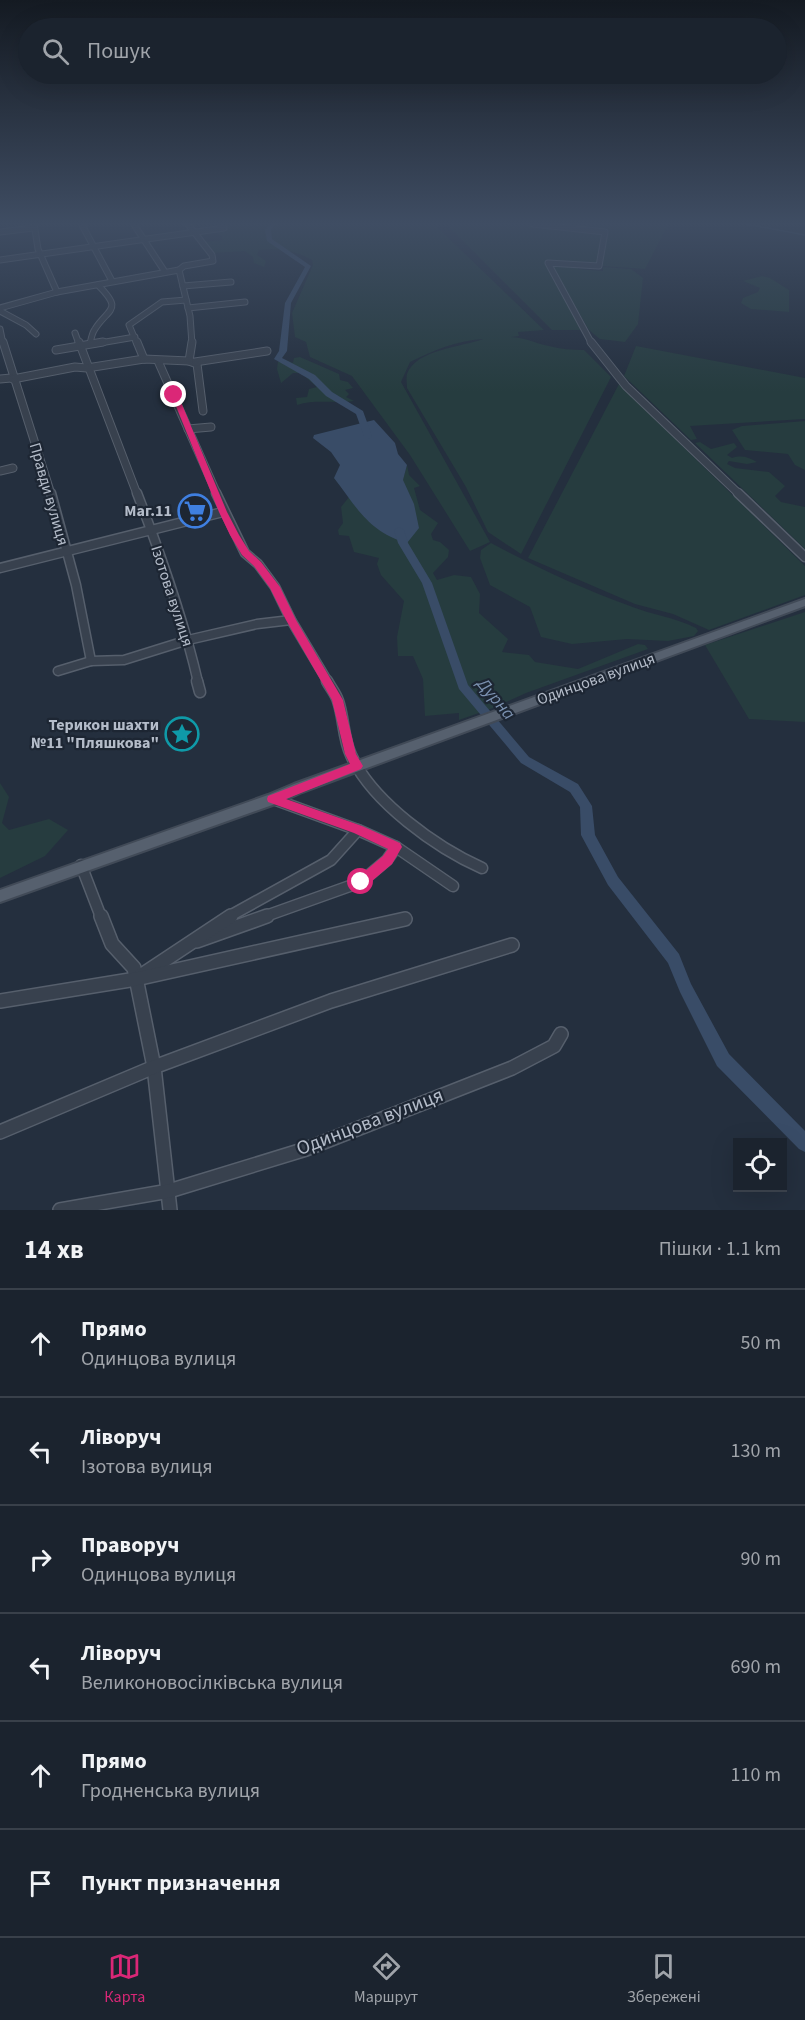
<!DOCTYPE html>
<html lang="uk">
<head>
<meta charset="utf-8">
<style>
  :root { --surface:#1b232e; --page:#242b36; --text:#f1f3f6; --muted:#a0a4aa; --line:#39404a; --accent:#db2777 }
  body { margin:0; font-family:"Source Sans 3",sans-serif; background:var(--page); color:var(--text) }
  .controls { position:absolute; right:18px; bottom:18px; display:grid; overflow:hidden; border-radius:0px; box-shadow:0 6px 24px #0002 }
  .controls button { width:54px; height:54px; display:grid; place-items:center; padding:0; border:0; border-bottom:2px solid var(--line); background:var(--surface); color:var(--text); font:30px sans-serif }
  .stop { position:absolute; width:18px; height:18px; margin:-14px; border:4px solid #db2777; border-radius:50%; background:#fff }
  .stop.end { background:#db2777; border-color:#fff; box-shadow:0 2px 6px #0008 }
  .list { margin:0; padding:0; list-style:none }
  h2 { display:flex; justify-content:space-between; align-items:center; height:78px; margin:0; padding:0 24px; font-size:26px }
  h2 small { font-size:20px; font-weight:400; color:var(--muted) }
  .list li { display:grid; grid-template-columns:39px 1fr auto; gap:18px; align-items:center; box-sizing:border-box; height:108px; padding:0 24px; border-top:2px solid var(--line) }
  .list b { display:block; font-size:22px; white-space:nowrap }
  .list p { margin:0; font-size:20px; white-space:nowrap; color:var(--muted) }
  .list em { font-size:20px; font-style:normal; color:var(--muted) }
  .icon { flex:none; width:33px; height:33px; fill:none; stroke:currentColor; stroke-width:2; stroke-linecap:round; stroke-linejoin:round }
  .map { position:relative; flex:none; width:805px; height:1210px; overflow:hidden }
  .search { position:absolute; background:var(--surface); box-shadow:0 6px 24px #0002; left:18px; right:18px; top:18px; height:66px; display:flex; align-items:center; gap:15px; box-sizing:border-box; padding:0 21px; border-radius:33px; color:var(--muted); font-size:22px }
  .sheet { height:726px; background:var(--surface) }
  nav { display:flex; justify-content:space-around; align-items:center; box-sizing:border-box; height:84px; border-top:2px solid var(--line); background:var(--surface); font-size:16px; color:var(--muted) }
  nav a { display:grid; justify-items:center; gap:3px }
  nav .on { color:var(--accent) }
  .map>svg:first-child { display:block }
</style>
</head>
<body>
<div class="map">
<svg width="805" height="1210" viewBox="0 0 805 1210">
  <rect width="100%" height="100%" fill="#242f3e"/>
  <g fill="#263c3f">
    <path d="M228,223H433L544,330L518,332L519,336L511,337C528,338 533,343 549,346C561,349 572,350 584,350L611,377L521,554L488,532L466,487L407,388C407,384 406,378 407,374C416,349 463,347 483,339C456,341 434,350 410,362L401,382L490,542L470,551L410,455L352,376L310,357L306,342L295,337L292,313L313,265L312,260C294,250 279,248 259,250L257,255L266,261L264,267L254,263L253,257L245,251L212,253L203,242L222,240V237L216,231L228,226Z"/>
    <path d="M445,223H669L645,269L545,262L581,330H552Z"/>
    <path d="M554,265H578V269L603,271V267L631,269L643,278L638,324L625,342L600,339L589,330L552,266Z"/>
    <path d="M762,276L770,278L789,290V312L751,309L741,303L743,298L758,292L760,288L743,281Z"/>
    <path d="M636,346L805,378V419L690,426L697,439L691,440L624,376Z"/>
    <path d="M300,357L339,374L340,380L348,382L353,388L345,390L349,394L346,397L354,401C334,404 317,399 297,405L296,398L307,397L309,389L317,387L301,373H293L281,383L277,369L278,362L286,360L293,363L294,358Z"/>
    <path d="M619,384L805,566V595L709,630L673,614L635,604L528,558Z"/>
    <path d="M805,421V470L795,465L788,454L745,450L732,430L742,426Z"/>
    <path d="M700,442L711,449L734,443L737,447L727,455L732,458C742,455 748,457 757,462L747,464L729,461L727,464L735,468L769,472L785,486L775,496L781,502L805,507V549L695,443Z"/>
    <path d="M407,465L409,475L420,486L414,488L420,510L438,523L431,534L433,540L440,542L449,550L448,557L433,573L437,580L454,575L471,577L480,594L479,613L508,639L502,652L529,655L535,662L578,669L638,644L645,645L648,649L526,693L493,708L459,720V713L425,716L423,679L413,656H398L397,637L404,601L381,575L377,564L379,558L354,552L349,536L339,535L338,530L343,523L341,507L349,497L334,478L403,479Z"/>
    <path d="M491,543C536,567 583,589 630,606C652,615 674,617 696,628L698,631L694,636L668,641L627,639L572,644L541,637L530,607L490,585L480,558L481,550Z"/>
    <path d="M805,612V722L749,719L705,645Z"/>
    <path d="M0,783L9,797L2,823L9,830L49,819L68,830L45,856L0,878Z"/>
  </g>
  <path fill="#394c67" d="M374,420L395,443L398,454L407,465L403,480L414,504L419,528L407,543C369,532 357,508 334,478L340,465L331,452L313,438L314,435Z"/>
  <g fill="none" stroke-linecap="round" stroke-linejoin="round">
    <path stroke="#394c67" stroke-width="1.5" d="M740,223L805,235"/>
    <g fill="#394c67" fill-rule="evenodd">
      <path d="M271,223H277L271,230L272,239L311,266L291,303L287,351L282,358L315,375L332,392L363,411L372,436L371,438L368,439L364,436L356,414L326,396L309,379L274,359L279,351L285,303L305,267L267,241L265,230Z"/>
      <path d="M399,527L404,530L408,543L432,583L468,685L529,757L578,784L592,806L595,835L618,877L679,954L691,984L729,1054L805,1131V1152L799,1149L717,1066L680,992L668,963L608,885L581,835L580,807L570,792L521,763L459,689L422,583L398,543L394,530Z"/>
    </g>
    <g stroke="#565f6c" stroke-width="7">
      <g id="minor-far4">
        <path d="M34,223L38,249L57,292"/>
        <path d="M81,223L112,281"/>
        <path d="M133,223L165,272"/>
        <path d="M533,224L605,232L599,266L548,263L592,344"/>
        <path d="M0,232L33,228"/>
        <path d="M0,260L224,228"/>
        <path d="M179,270L190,316L192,344"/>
        <path d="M183,286L231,282"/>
        <path d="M0,308L57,292L179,270L184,266L213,261L212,255L187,223"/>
        <path d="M188,308L245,302"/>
        <path d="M0,311L26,325L36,334"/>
        <path d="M0,329L3,344"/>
        <path d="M75,333L79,344"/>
        <path d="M90,344C91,339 92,333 95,329C108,308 124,311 98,285"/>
        <path d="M94,344L135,337"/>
        <path d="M137,344L129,325L162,302L186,300"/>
      </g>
    </g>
    <g stroke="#565f6c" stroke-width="9">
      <g id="minor-far3">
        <path d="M3,342L51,494"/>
        <path d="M79,342L137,494"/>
        <path d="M137,342L144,359"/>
        <path d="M192,342L189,361L197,364L203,411"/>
        <path d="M591,342L626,386L739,494"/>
        <path d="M56,350L103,342"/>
        <path d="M158,361L217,494"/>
        <path d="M195,362L267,351"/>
        <path d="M0,379L11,378"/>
        <path d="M13,379L75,367L87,368L144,359L189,361"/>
        <path d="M188,429L211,427"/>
        <path d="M0,471L13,468"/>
      </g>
    </g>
    <g stroke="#565f6c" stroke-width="11">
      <g id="minor-far2">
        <path d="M51,493L76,585L91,661"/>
        <path d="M137,493C161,555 183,617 198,682"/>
        <path d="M216,493L245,553L258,564L275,587L291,620L328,682"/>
        <path d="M738,493L805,557"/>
        <path d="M0,568L223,512"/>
        <path d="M58,671L91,661L124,660L188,640L257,624L291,620"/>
      </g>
    </g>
    <g stroke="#565f6c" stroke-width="13">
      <g id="minor-far1">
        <path d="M197,681L200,692"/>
        <path d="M327,681C330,687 336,694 338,701C344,718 343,738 351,755C372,802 437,848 482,868"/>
        <path d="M273,799L358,830L396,847L453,886"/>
        <path d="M81,865L101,917"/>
        <path d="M228,917L331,860L358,830"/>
        <path d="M263,917L361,882L387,860L396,847"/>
      </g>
    </g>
    <g stroke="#565f6c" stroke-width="16">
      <g id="minor">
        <path d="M101,916L112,944L134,968L154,1067L170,1210"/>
        <path d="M197,941L267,916"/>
        <path d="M139,977L231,916"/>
        <path d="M0,1001L136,979L405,919"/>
        <path d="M0,1132L154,1067L331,1001L512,945"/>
        <path d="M60,1210L169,1191L306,1149L512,1068L554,1046L561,1034"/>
      </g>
    </g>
    <g stroke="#414a57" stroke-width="4">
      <path id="major" d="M805,599V606L302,792L278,803L0,902V890L268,795L294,784Z"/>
    </g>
    <use href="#minor-far4" stroke="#38414e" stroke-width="5"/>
    <use href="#minor-far3" stroke="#38414e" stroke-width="7"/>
    <use href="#minor-far2" stroke="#38414e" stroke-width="8"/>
    <use href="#minor-far1" stroke="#38414e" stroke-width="10"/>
    <use href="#minor" stroke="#38414e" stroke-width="13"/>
    <use href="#major" fill="#56606e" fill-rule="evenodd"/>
  </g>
  <linearGradient id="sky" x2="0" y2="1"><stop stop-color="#141a22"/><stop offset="0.57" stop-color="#3f4d63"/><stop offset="1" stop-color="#3f4d63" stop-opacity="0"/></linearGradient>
  <rect width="805" height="392" fill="url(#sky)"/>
  <path fill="#db2777" d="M171,394L178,395L227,512L239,535L249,551L261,562L280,587L296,620L343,700L356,754L363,766L361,769L286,799L362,826L400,843L402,847L392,864L366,886H357L355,882L357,878L383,856L388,849L354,833L268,802L267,799L268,796L350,764L345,754L332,700L286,620L270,588L254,566L242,555L230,535L219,512Z"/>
  <defs>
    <g id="supermarket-ring" transform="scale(1.725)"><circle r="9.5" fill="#1d2633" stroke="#3f7fe0" stroke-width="1.5"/><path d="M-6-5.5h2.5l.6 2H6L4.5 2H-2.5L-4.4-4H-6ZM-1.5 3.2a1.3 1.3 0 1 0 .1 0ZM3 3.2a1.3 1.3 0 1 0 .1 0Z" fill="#3f7fe0"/></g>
    <g id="sight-ring" transform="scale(1.725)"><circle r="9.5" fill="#1d2633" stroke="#0f9aa8" stroke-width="1.5"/><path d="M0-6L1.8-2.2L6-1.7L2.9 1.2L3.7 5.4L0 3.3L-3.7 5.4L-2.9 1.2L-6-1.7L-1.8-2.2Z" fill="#0f9aa8"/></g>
  </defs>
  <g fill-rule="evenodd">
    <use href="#supermarket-ring" x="195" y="511"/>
    <use href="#sight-ring" x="182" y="734"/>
  </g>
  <g text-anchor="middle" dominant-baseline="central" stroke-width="4.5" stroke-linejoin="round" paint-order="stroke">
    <g font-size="16" fill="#b4bcc9" stroke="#1d2633">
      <text transform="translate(49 494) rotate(74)">Правди вулиця</text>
      <text transform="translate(172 596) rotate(72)">Ізотова вулиця</text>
      <text transform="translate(596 679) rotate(-20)">Одинцова вулиця</text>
    </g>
    <g font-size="16" font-weight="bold" fill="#b4bcc9" stroke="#1d2633" text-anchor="end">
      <text x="172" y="511">Маг.11</text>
      <text x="159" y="725">Терикон шахти<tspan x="159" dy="18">№11 "Пляшкова"</tspan></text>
    </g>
    <g font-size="18" font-style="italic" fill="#7c92b1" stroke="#1d2633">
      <text transform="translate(496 699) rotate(50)">Дурна</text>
    </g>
    <g font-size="20" fill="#b4bcc9" stroke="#1d2633">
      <text transform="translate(370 1122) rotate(-21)">Одинцова вулиця</text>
    </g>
  </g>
</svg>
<div class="controls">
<button><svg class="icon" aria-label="locate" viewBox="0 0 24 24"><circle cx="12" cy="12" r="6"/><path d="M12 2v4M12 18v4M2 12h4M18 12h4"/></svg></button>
</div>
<div class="stop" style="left:361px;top:882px"></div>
<div class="stop end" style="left:174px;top:395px"></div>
<div class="search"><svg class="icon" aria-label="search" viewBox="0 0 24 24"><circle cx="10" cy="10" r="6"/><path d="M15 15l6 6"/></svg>Пошук</div>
</div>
<section class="sheet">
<h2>14 хв<small>Пішки · 1.1 km</small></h2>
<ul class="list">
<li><svg class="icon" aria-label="ahead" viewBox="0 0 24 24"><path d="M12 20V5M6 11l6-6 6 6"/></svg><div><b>Прямо</b><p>Одинцова вулиця</p></div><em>50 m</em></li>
<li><svg class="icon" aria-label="left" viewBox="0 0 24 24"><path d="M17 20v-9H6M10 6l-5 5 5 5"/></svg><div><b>Ліворуч</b><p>Ізотова вулиця</p></div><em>130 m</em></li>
<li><svg class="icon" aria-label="right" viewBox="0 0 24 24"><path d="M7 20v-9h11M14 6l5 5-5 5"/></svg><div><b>Праворуч</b><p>Одинцова вулиця</p></div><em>90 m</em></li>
<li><svg class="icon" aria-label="left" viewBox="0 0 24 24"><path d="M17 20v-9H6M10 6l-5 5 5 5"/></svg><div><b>Ліворуч</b><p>Великоновосілківська вулиця</p></div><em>690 m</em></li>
<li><svg class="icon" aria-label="ahead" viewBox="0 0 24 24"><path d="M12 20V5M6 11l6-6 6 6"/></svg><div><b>Прямо</b><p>Гродненська вулиця</p></div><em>110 m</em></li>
<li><svg class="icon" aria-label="arrive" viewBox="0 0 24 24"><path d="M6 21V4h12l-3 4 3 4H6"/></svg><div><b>Пункт призначення</b></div></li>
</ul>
</section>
<nav>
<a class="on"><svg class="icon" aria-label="map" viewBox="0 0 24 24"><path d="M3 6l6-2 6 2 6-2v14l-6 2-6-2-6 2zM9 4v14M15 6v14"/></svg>Карта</a>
<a><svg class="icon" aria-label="directions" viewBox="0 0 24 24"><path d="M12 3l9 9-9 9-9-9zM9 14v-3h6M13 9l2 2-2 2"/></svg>Маршрут</a>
<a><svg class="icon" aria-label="saved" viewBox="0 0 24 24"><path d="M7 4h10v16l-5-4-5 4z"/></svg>Збережені</a>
</nav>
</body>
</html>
